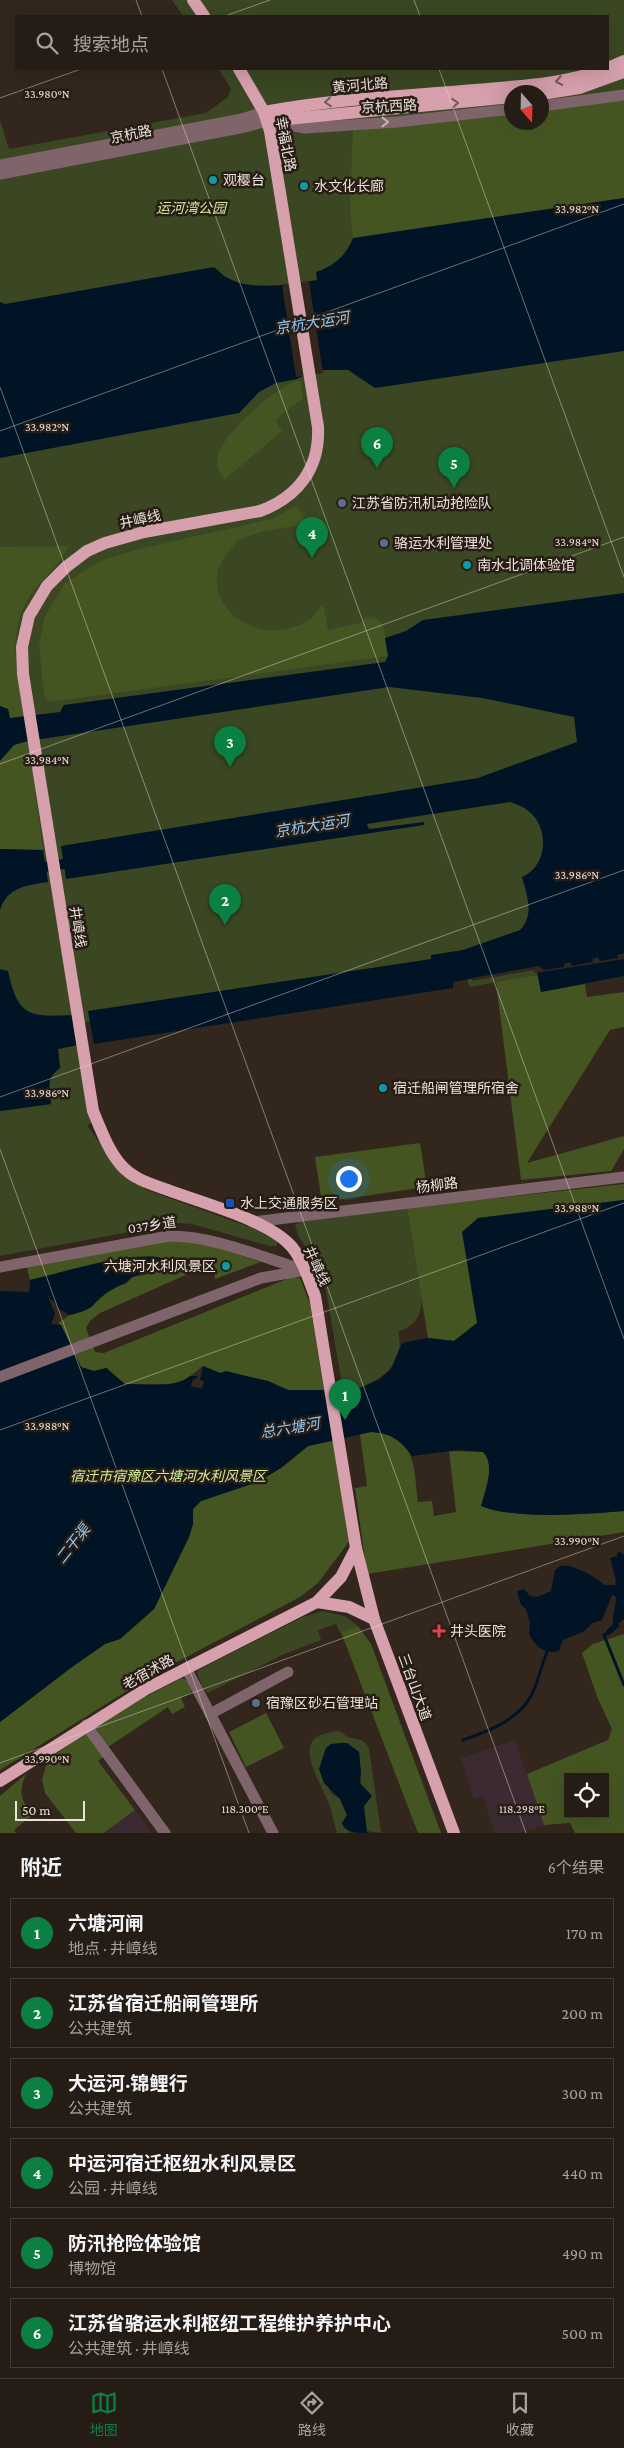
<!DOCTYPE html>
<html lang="zh">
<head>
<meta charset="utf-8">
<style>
  :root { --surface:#261c16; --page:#2e251f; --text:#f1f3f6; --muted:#a4a1a1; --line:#423a35; --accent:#0b8043 }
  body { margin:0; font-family:"Crimson Pro","Noto Sans SC",serif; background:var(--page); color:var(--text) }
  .controls { position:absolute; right:15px; bottom:15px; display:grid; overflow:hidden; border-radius:0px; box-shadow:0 5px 20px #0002 }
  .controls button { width:45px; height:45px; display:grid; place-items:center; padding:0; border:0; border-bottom:1px solid var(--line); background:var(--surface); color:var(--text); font:25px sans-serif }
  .compass { position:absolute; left:504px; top:85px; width:45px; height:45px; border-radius:50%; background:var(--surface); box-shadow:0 5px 20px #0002; rotate:160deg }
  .scale { position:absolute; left:15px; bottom:12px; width:70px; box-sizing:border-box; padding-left:5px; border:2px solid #eae2dc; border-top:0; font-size:14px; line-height:18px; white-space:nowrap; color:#eae2dc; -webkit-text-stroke:4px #281d14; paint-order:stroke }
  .you { position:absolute; left:348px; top:1178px; width:18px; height:18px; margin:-12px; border:4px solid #fff; border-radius:50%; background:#1a73e8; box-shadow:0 0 0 8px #1a73e833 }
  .badge { display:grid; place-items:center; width:32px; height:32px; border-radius:50%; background:var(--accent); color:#fff; font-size:16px; font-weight:700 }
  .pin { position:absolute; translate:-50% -41px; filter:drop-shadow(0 1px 2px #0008) }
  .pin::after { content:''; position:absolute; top:26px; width:18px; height:15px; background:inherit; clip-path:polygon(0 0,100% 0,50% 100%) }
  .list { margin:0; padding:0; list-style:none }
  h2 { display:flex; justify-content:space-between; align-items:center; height:65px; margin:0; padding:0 20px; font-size:21px }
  h2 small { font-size:16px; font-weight:400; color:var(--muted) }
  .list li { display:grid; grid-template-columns:32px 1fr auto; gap:15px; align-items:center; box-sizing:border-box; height:70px; margin:0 10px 10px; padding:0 10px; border:1px solid var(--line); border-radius:0px }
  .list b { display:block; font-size:19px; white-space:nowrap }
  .list p { margin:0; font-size:16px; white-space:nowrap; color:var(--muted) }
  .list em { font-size:16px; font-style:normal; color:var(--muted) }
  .icon { flex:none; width:28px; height:28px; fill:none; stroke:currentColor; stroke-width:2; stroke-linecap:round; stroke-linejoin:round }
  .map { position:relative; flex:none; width:624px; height:1833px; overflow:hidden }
  .search { position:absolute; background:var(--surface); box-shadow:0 5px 20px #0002; left:15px; right:15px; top:15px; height:55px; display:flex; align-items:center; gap:12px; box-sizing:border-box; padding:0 18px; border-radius:0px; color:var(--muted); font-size:19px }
  .sheet { height:545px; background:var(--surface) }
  nav { display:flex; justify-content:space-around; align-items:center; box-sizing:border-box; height:70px; border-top:1px solid var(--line); background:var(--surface); font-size:14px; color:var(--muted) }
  nav a { display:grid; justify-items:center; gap:2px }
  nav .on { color:var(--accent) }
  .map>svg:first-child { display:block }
</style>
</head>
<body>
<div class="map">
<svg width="624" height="1833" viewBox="0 0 624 1833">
  <rect width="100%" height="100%" fill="#32261d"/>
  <g fill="#3c2a33">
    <path d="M515,1740L544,1825L520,1833H495L483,1796L474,1799L461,1758Z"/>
    <path d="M135,1810L152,1833H105Z"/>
  </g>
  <g fill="#3a4722" fill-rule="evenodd">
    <path d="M172,0H624V976L541,992L538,975L469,987L465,965L0,1035V120L9,149L206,113L228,97L231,88L218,69H608V16H183ZM512,92H542V122H512Z"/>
    <path d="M77,1045L91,1123L87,1125L113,1162L147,1190L269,1234L277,1241V1246H269L192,1224L178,1223L0,1256V1111L51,1104C49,1088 46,1078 60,1068L58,1049Z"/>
    <path d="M407,1208L422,1300C420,1318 415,1325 398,1332C408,1365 373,1389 343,1390L324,1279L298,1235L295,1225L299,1222Z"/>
    <path d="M322,1611L345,1616L358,1626L340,1633L336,1624L318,1630L321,1640L282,1655L208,1693L203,1688L197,1673L198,1670L303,1617Z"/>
    <path d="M338,1731C344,1732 343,1735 348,1737C358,1740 363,1738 369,1748L381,1833L366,1831L363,1806L371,1796C368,1792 362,1789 361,1785C360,1782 360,1759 359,1752L347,1743L326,1748L319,1769L331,1793L340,1799L347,1815L342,1823L351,1833H337C335,1825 333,1818 331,1810C327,1794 304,1761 311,1744C315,1734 329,1733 338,1731Z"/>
  </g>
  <g fill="#455522" fill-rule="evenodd">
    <path d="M624,91V198L353,238L350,208L353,130L511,113L512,122H542V109Z"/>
    <path d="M296,381L301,382L303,398L275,420L282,431L224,480C221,474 217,469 217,462C216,438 274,389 296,381Z"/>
    <path d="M295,506L303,514L305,524C285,528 258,531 241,539C237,541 233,546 230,550C194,589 239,639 286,629C294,627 305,624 311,619C315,615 319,608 323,604L328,630L361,623L366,617L377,619L383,624L388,656L49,702L44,696L39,645L45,616L65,583L102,560L135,550L272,519Z"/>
    <path d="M68,546C58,568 45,575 31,594C5,631 18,675 25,716L10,718L8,709L0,706V547Z"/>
    <path d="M28,741L43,850L0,849V761L14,745Z"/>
    <path d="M538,975L541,992L585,984L587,997L624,992V1027L610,1030L527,1163L624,1136V1149L611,1171L521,1180L496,982Z"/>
    <path d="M420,1143L427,1187L322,1202L315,1157Z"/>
    <path d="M624,1184V1200L479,1218L477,1323L454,1341L428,1338L407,1208Z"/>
    <path d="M176,1240L221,1248L261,1262L215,1279L213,1260H209L206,1266L100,1313L90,1321L86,1328L95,1352L104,1353L292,1277L300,1278L310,1304L324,1390H288L268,1381L220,1373L203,1366L184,1381L171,1384H124L107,1368L94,1371L81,1367L61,1325L58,1323L70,1315L92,1307L100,1296L113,1287L125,1284L133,1277L149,1274L132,1257L30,1280L27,1267Z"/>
    <path d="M371,1432C416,1433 414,1467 418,1502L432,1501L434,1516L456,1512L449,1451L483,1452C496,1465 485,1490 482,1506C513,1520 588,1514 624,1511V1532L367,1574L355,1488L367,1486L360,1434Z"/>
    <path d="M333,1441L351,1539L318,1583L300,1597L156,1673L0,1770V1722L72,1667L105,1644L120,1639L154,1609L189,1537L193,1524V1509L201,1501L258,1482L281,1468L308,1446Z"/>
    <path d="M358,1626L371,1644L441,1833H418L341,1632Z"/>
    <path d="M624,1634V1833H575L570,1823L544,1825L527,1774L608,1740L612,1729L598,1699L582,1653L593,1644ZM568,1777H605V1814H568Z"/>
    <path d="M182,1678L187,1681L192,1692L181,1698L185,1707L172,1714L168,1707L108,1747L95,1727L145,1697Z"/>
    <path d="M266,1713L284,1748L246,1767L229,1732Z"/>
    <path d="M87,1733L105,1756L98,1761L135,1810L104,1833H76L45,1793L42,1779L48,1759Z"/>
    <path d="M26,1774C18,1792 21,1800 32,1815L14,1830L16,1833H0V1796Z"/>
  </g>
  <g fill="#001425">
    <path d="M624,198V351L375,388L348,370H315L297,379L276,383L259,392L239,413L0,458V302L5,304L214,267C219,271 224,277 230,279C252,291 293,284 317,280L316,272C334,266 346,256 353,238Z"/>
    <path d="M624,593V976L541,992L536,967L453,982V988L94,1044L88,1011L431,959V955L463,950L520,930C535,914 527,896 522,877C544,868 549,839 536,819C530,810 520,805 510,802L367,824L369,829L424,822V825L66,879L61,846L478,778L577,742L574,717L482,698L389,687L28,741L14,745L0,761V706L8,709L10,718L60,712L64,705L385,662L388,656L385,638L406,631L423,620Z"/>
    <path d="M0,849L43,850L48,882C28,885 7,887 0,910Z"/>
    <path d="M0,969L8,971C18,1017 29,1017 73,1015L77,1045L58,1049L60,1068C46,1078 49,1088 51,1104L0,1111Z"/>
    <path d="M624,1200V1511C587,1514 514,1520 481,1506C485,1490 496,1465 483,1452L459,1450L412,1456C401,1440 390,1433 371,1432L308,1446L281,1468L257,1482L201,1501L193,1509V1524L189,1537L154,1609L120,1639L105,1644L72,1667L0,1722V1291L29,1292L30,1280C63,1272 131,1251 162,1258L165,1266C156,1275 143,1272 132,1277C129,1279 127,1283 123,1284C105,1293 106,1293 92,1306C87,1311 77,1313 70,1315L59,1309L55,1302L48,1297L55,1314L51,1324L61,1325L81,1367L94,1371L106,1368L125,1384C145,1384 174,1389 190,1376H197L196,1379H193L191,1386L202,1389L204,1381L200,1380L203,1366L220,1373L226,1371L268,1381L288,1390H357L380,1379L391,1369L402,1343L428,1338L454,1341L477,1323L462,1232L478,1218Z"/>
    <path d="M620,1552L624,1555V1619L619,1623V1627L609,1635L606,1631L613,1624C612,1614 616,1607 616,1597L612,1595L602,1620L593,1623L583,1632L563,1640L559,1651C545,1655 535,1646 529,1634L530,1623L526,1609L521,1605L517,1591L524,1589L530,1596L537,1597L551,1591L555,1570C557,1569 559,1566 561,1566C571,1563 598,1578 604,1585H615L616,1581L610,1558L617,1556V1553Z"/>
    <path d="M340,1743H347L359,1752L361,1773L360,1783L372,1796L364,1806L367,1833C357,1833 345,1833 342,1823L347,1815L340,1799L324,1783L319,1769L326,1748L331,1744Z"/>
  </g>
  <g fill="#32261d">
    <path d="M309,281L323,373L296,377L282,285Z"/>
    <path d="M624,953V959L535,973L534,970L472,981V978L539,966L544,970L564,967V964L570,962L572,966L593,962L592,959L598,957L600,961L618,958L617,955Z"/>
  </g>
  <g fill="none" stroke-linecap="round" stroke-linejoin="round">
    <g stroke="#001425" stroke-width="3">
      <path d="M609,1632L604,1635L624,1685"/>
      <path d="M463,1740C488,1731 517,1721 531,1696C538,1683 541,1666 547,1652"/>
    </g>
    <path stroke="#001425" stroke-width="10" d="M32,869L77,862"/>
    <g stroke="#7f656b" stroke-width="11">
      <path d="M542,106L624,95"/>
      <path d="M0,165L242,119L264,112"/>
      <path d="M0,174L245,127L267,121L305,128L397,122L512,109"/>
      <path d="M253,1222L624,1177"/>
      <path d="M0,1267L169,1236C214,1236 258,1256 301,1269"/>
      <path d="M0,1377L261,1278L305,1270"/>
      <path d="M186,1668L273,1833"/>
      <path d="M210,1714L288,1672"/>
      <path d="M86,1725L165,1833"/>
    </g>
    <g stroke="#d6a0ad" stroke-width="12">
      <path d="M193,0L204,16"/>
      <path d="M608,68L624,61"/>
      <path d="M239,69L264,112L270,131L318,427C320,468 298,497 260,511L144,532L105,543L87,551L66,567L47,586L29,616L22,647L23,674L93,1111C101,1130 108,1150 121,1165C133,1179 151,1184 168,1190C202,1203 269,1220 292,1247C303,1261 309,1280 315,1296L356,1548L374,1619L454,1833"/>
      <path d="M542,94L579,88L624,72"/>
      <path d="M264,112C333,99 405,96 475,90C519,86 565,84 606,69"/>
      <path d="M267,121L512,97"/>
      <path d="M317,1602L349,1607L374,1619"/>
      <path d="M0,1781L146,1689L317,1602L341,1577L356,1548"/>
    </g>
  </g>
  <defs><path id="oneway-chevron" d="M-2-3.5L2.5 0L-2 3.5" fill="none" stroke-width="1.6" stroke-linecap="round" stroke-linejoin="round" transform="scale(1.25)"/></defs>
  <g stroke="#765859">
    <use href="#oneway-chevron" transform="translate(559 81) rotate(170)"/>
    <use href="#oneway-chevron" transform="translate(328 102) rotate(175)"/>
    <use href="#oneway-chevron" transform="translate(455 103) rotate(-5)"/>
  </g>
  <use stroke="#c5b6b4" href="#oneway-chevron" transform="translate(385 122)"/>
  <path fill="none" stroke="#eae2dc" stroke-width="1" stroke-opacity="0.45" d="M136,0L142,16M414,0L420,16M225,16L270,0M162,69L624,1339M439,69L624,577M0,98L81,69M0,387L526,1833M0,431L624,204M0,764L624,537M0,1097L624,870M0,1149L249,1833M0,1430L624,1203M0,1763L624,1536"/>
  <g fill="#0f9aa8" stroke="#281d14" stroke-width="2">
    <circle cx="213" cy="180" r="5"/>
    <circle cx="304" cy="186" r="5"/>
    <circle cx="467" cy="565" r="5"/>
    <circle cx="383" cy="1088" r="5"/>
    <circle cx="226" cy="1266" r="5"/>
  </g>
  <g fill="#5c6f8a" stroke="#281d14" stroke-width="2">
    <circle cx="342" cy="503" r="5"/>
    <circle cx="384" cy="543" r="5"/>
    <circle cx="256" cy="1703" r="5"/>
  </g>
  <rect fill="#1a4fb4" stroke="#281d14" stroke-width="2" x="225" y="1198" width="10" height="10" rx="2.5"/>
  <path fill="#e0444e" stroke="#281d14" stroke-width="2" d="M436.5 1623.5h5v5h5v5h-5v5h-5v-5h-5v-5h5z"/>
  <g text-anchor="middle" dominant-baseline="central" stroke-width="5" stroke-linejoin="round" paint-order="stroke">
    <g font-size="14" fill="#eae2dc" stroke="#281d14">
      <text transform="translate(360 85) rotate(-5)">黄河北路</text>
      <text transform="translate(389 106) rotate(-3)">京杭西路</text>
      <text transform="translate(131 134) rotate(-11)">京杭路</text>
      <text transform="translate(286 144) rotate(79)">幸福北路</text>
      <text transform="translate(140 519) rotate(-12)">井嶂线</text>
      <text transform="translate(78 927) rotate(81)">井嶂线</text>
      <text transform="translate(437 1185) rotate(-7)">杨柳路</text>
      <text transform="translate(152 1225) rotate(-8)">037乡道</text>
      <text transform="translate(317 1266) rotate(65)">井嶂线</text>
      <text transform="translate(148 1672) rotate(-29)">老宿沭路</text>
      <text transform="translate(415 1687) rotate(70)">三台山大道</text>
    </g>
    <g font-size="14" fill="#eae2dc" stroke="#281d14" text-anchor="start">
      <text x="223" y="180">观樱台</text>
      <text x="314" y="186">水文化长廊</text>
      <text x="352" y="503">江苏省防汛机动抢险队</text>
      <text x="394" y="543">骆运水利管理处</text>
      <text x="477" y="565">南水北调体验馆</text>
      <text x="393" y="1088">宿迁船闸管理所宿舍</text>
      <text x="240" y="1203">水上交通服务区</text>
      <text x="216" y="1266" text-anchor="end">六塘河水利风景区</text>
      <text x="450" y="1631">井头医院</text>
      <text x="266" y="1703">宿豫区砂石管理站</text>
    </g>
    <g font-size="14" font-style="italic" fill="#ceeb9b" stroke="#281d14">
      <text x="191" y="208">运河湾公园</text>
      <text x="168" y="1476">宿迁市宿豫区六塘河水利风景区</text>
    </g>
    <g font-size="15" font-style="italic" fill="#8ec6f3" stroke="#281d14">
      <text transform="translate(312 323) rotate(-9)">京杭大运河</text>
      <text transform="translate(312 826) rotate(-9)">京杭大运河</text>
      <text transform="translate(290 1428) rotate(-9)">总六塘河</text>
      <text transform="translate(73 1544) rotate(-52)">二干渠</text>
    </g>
  </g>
  <g font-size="12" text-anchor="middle" fill="#eae2dc" stroke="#281d14" stroke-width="5" stroke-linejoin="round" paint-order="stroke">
    <text x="47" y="98">33.980°N</text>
    <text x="577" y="213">33.982°N</text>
    <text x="47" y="431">33.982°N</text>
    <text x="577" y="546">33.984°N</text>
    <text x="47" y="764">33.984°N</text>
    <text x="577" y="879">33.986°N</text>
    <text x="47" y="1097">33.986°N</text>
    <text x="577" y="1212">33.988°N</text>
    <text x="47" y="1430">33.988°N</text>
    <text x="577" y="1545">33.990°N</text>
    <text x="47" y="1763">33.990°N</text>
    <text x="245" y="1813">118.300°E</text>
    <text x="522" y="1813">118.298°E</text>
  </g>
</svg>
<div class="controls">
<button><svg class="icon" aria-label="locate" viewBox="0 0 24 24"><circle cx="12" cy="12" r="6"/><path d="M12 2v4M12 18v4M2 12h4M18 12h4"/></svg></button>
</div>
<svg class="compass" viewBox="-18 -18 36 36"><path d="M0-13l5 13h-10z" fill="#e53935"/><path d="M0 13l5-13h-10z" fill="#a4a1a1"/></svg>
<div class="scale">50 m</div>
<div class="you"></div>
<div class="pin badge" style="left:345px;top:1420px">1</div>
<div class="pin badge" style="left:225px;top:925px">2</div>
<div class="pin badge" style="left:230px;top:767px">3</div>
<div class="pin badge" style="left:312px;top:558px">4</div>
<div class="pin badge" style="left:454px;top:488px">5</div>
<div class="pin badge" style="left:377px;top:468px">6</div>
<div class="search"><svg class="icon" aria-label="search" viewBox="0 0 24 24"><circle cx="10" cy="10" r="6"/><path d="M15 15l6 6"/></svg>搜索地点</div>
</div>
<section class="sheet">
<h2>附近<small>6个结果</small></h2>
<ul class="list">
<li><span class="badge">1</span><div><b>六塘河闸</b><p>地点 · 井嶂线</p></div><em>170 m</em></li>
<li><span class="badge">2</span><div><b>江苏省宿迁船闸管理所</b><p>公共建筑</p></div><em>200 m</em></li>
<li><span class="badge">3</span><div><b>大运河·锦鲤行</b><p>公共建筑</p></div><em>300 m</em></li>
<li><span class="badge">4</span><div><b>中运河宿迁枢纽水利风景区</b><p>公园 · 井嶂线</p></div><em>440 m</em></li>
<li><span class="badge">5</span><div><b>防汛抢险体验馆</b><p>博物馆</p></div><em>490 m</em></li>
<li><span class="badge">6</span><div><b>江苏省骆运水利枢纽工程维护养护中心</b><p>公共建筑 · 井嶂线</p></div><em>500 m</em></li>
</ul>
</section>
<nav>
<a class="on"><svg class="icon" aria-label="map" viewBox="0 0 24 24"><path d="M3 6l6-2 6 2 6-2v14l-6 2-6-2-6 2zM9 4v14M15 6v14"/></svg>地图</a>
<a><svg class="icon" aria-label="directions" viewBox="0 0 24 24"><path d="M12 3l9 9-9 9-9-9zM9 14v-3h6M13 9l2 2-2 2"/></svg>路线</a>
<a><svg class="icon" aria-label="saved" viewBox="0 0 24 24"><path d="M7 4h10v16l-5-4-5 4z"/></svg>收藏</a>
</nav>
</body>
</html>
